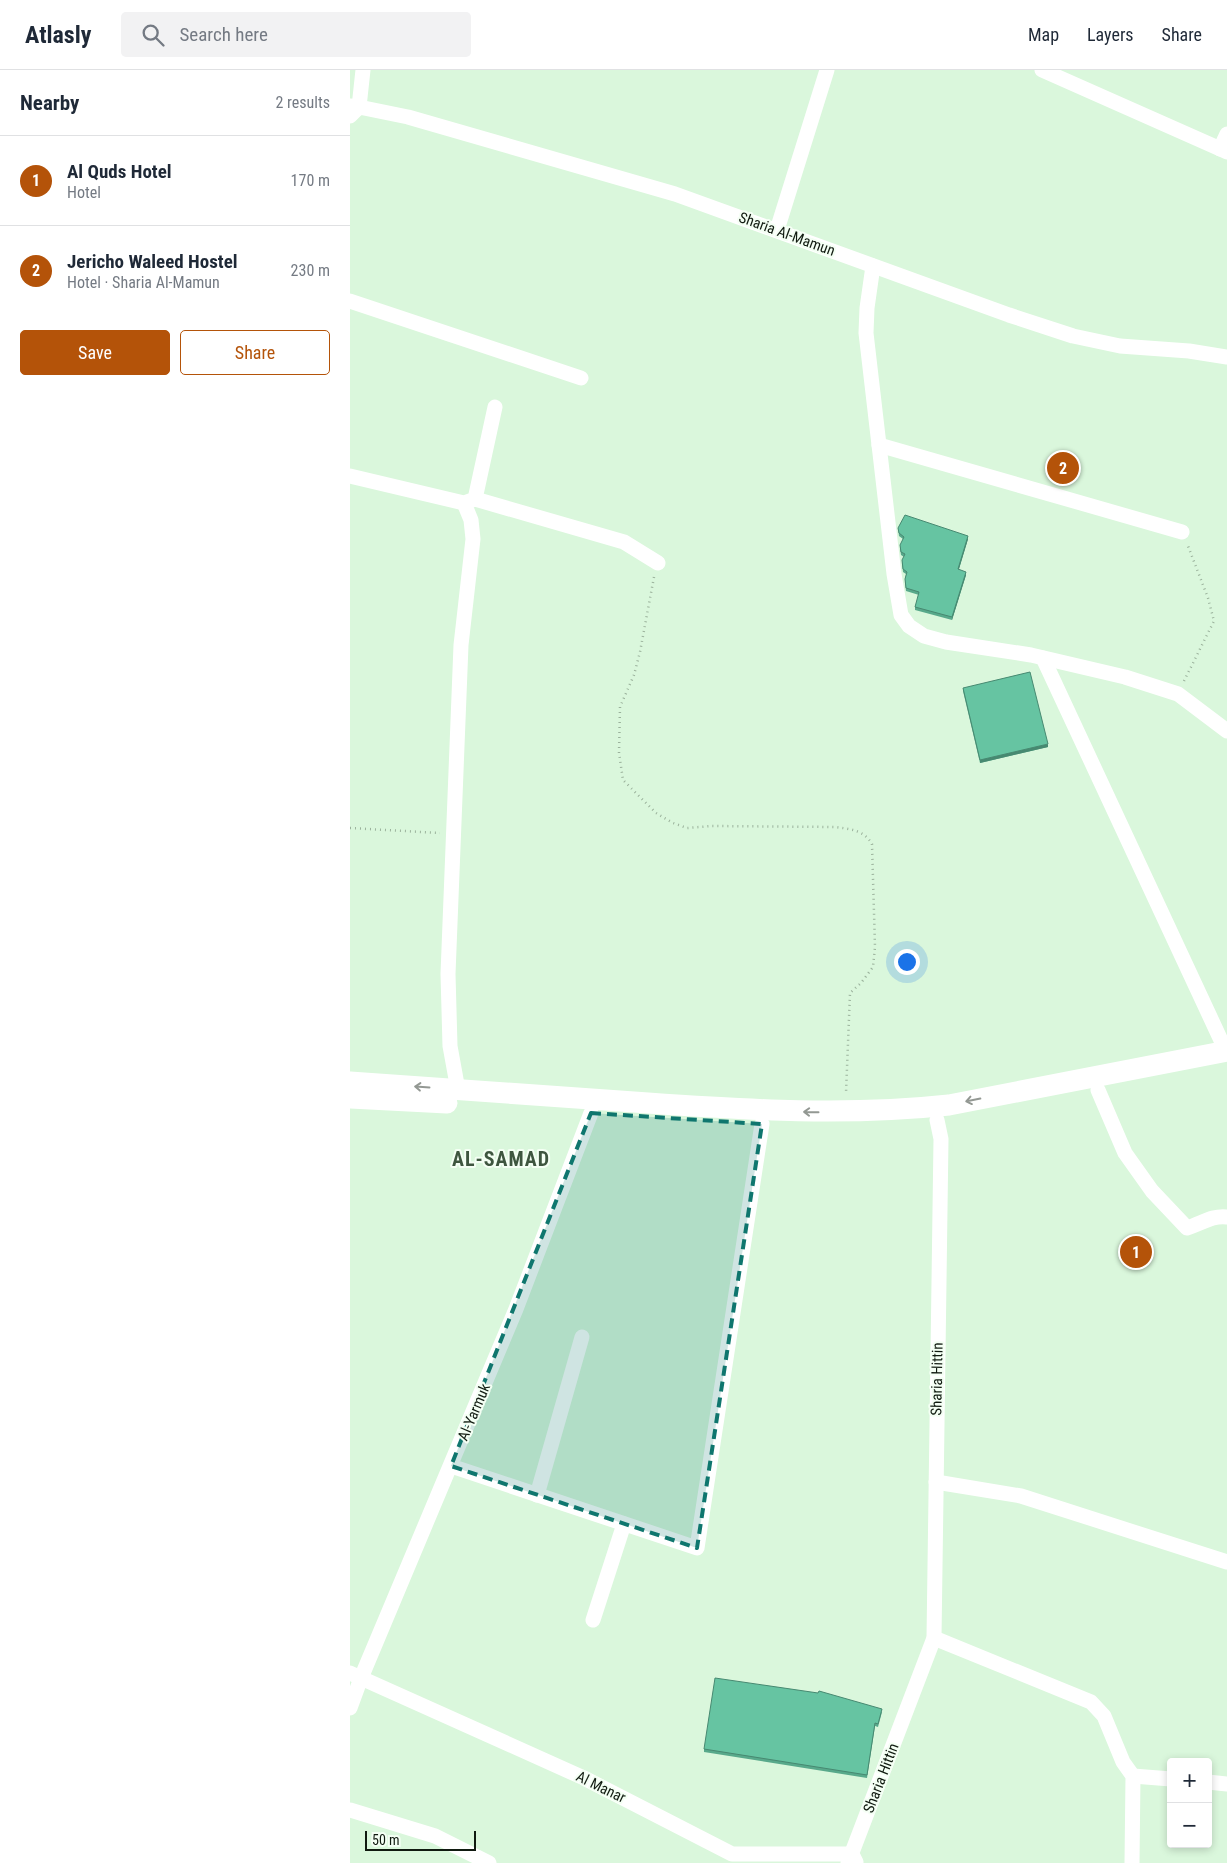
<!DOCTYPE html>
<html lang="en">
<head>
<meta charset="utf-8">
<style>
  :root { --surface:#fff; --page:#f2f2f3; --text:#1f2937; --muted:#747a83; --line:#e0e1e3; --accent:#b45309 }
  body { margin:0; font-family:"Roboto Condensed",sans-serif; background:var(--page); color:var(--text) }
  .controls { position:absolute; right:15px; bottom:15px; display:grid; overflow:hidden; border-radius:5px; box-shadow:0 2px 8px #0003 }
  .controls button { width:45px; height:45px; display:grid; place-items:center; padding:0; border:0; border-bottom:1px solid var(--line); background:var(--surface); color:var(--text); font:25px sans-serif }
  .scale { position:absolute; left:15px; bottom:12px; width:111px; box-sizing:border-box; padding-left:5px; border:2px solid #101a10; border-top:0; font-size:14px; line-height:18px; white-space:nowrap; color:#101a10; -webkit-text-stroke:4px #f4fff4; paint-order:stroke }
  .you { position:absolute; left:556px; top:891px; width:18px; height:18px; margin:-12px; border:4px solid #fff; border-radius:50%; background:#1a73e8; box-shadow:0 0 0 8px #1a73e833 }
  .badge { display:grid; place-items:center; width:32px; height:32px; border-radius:50%; background:var(--accent); color:#fff; font-size:16px; font-weight:700 }
  .pin { position:absolute; translate:-50% -50%; border:2px solid #fff; box-shadow:0 1px 5px #0006 }
  .list { margin:0; padding:0; list-style:none }
  h2 { display:flex; justify-content:space-between; align-items:center; height:65px; margin:0; padding:0 20px; font-size:21px }
  h2 small { font-size:16px; font-weight:400; color:var(--muted) }
  .list li { display:grid; grid-template-columns:32px 1fr auto; gap:15px; align-items:center; box-sizing:border-box; height:90px; padding:0 20px; border-top:1px solid var(--line) }
  .list b { display:block; font-size:19px; white-space:nowrap }
  .list p { margin:0; font-size:16px; white-space:nowrap; color:var(--muted) }
  .list em { font-size:16px; font-style:normal; color:var(--muted) }
  .actions { display:flex; gap:10px; padding:15px 20px }
  .actions a { flex:1; padding:11px 0; border:1px solid var(--accent); border-radius:5px; text-align:center; font-size:18px; color:var(--accent) }
  .actions .main { background:var(--accent); color:#fff }
  .icon { flex:none; width:28px; height:28px; fill:none; stroke:currentColor; stroke-width:2; stroke-linecap:round; stroke-linejoin:round }
  .map { position:relative; flex:none; width:877px; height:1793px; overflow:hidden }
  header { display:flex; align-items:center; gap:30px; box-sizing:border-box; height:70px; padding:0 25px; background:var(--surface); border-bottom:1px solid var(--line) }
  header strong { font-size:24px }
  nav { display:flex; gap:28px; margin-inline-start:auto; font-size:18px }
  .search { width:350px; height:45px; background:var(--page); display:flex; align-items:center; gap:12px; box-sizing:border-box; padding:0 18px; border-radius:5px; color:var(--muted); font-size:19px }
  main { display:flex }
  aside { flex:1; background:var(--surface) }
  .map>svg:first-child { display:block }
</style>
</head>
<body>
<header>
<strong>Atlasly</strong>
<div class="search"><svg class="icon" aria-label="search" viewBox="0 0 24 24"><circle cx="10" cy="10" r="6"/><path d="M15 15l6 6"/></svg>Search here</div>
<nav><a>Map</a><a>Layers</a><a>Share</a></nav>
</header>
<main>
<aside>
<h2>Nearby<small>2 results</small></h2>
<ul class="list">
<li><span class="badge">1</span><div><b>Al Quds Hotel</b><p>Hotel</p></div><em>170 m</em></li>
<li><span class="badge">2</span><div><b>Jericho Waleed Hostel</b><p>Hotel · Sharia Al-Mamun</p></div><em>230 m</em></li>
</ul>
<div class="actions"><a class="main">Save</a><a>Share</a></div>
</aside>
<div class="map">
<svg width="877" height="1793" viewBox="0 0 877 1793">
  <rect width="100%" height="100%" fill="#daf7dc"/>
  <g fill="none" stroke-linecap="round" stroke-linejoin="round">
    <g stroke="#9bb29c" stroke-width="2.5" stroke-dasharray="1 4" stroke-linecap="butt">
      <path d="M304,507L290,582L284,605L270,637L269,683L273,710L306,743L323,753L337,758L362,756L485,757C500,759 514,760 522,774L525,877L523,897L511,913L500,923L496,1023"/>
      <path d="M834,611L864,551L858,528L838,476"/>
      <path d="M0,758L90,763"/>
    </g>
    <g stroke="#fff" stroke-width="15">
      <path d="M692,0L877,82"/>
      <path d="M0,36L9,37L13,0"/>
      <path d="M0,46L9,37L58,47L325,124L659,245L723,266L770,276L839,281L877,287"/>
      <path d="M870,79L877,64"/>
      <path d="M427,160L477,0"/>
      <path d="M523,196L517,238L516,263L544,504L551,545L559,556L574,566L596,572L681,585L775,607L828,624L877,661"/>
      <path d="M0,231L231,308"/>
      <path d="M529,375L832,462"/>
      <path d="M0,406L114,433L125,429L145,337"/>
      <path d="M125,429L274,472L308,493"/>
      <path d="M693,588L876,981"/>
      <path d="M108,1020L100,976L98,904L111,575L123,469L121,450L114,433"/>
      <path d="M748,1020L775,1083L802,1121L837,1158C851,1154 862,1145 877,1147"/>
      <path d="M101,1396L347,1478L412,1054"/>
      <path d="M586,1412L671,1426L877,1492"/>
      <path d="M187,1425L232,1267"/>
      <path d="M243,1550L274,1454"/>
      <path d="M584,1568L741,1632L754,1646L773,1692L783,1706L782,1793"/>
      <path d="M0,1603L234,1708L382,1784H502L506,1792"/>
      <path d="M0,1638L11,1608L166,1239L241,1043"/>
      <path d="M783,1706L821,1709"/>
      <path d="M858,1712L877,1714"/>
      <path d="M0,1740L85,1766L139,1793"/>
      <path d="M498,1793L584,1568L591,1069L587,1050"/>
    </g>
    <g stroke="#fff" stroke-width="21">
      <path d="M0,1012C99,1019 198,1026 298,1033C399,1040 498,1046 599,1035L877,981"/>
      <path d="M0,1028L97,1033"/>
    </g>
  </g>
  <g fill="#58a98b">
    <path d="M548,458L618,469L609,499L616,505L602,550L565,540V537L569,525L556,521L555,512L556,504L553,502L552,493L554,487L551,485L550,478L553,469L549,466Z"/>
    <path d="M613,618L698,677L630,693L613,621Z"/>
    <path d="M532,1642L528,1657L525,1656L517,1708L354,1682V1679Z"/>
  </g>
  <g fill="#478971">
    <path d="M618,466V469L608,502V499Z"/>
    <path d="M616,502V505L602,550V547Z"/>
    <path d="M698,674V677L630,693V690Z"/>
  </g>
  <g fill="#66c4a2" stroke="#478971">
    <path d="M555,445L618,466L608,499L616,502L602,547L565,537L569,522L556,518L555,509L557,502L553,499L552,490L555,484L551,482L550,475L554,467L549,463L548,458Z"/>
    <path d="M680,602L698,674L630,690L613,618Z"/>
    <path d="M365,1608L468,1623L469,1621L532,1639L528,1654L525,1653L517,1705L354,1679Z"/>
  </g>
  <defs><path id="oneway-shaft" d="M-6 0H5M1.5-3L5.5 0L1.5 3" fill="none" stroke-width="1.6" stroke-linecap="round" stroke-linejoin="round" transform="scale(1.25)"/></defs>
  <g stroke="#939893">
    <use href="#oneway-shaft" transform="translate(72 1017) rotate(-176)"/>
    <use href="#oneway-shaft" transform="translate(623 1030) rotate(169)"/>
    <use href="#oneway-shaft" transform="translate(461 1042) rotate(-179)"/>
  </g>
  <path fill="#0f766e" fill-opacity="0.2" stroke="#0f766e" stroke-width="4" stroke-dasharray="10 6" stroke-linejoin="round" d="M241,1043L412,1054L347,1478L101,1396Z"/>
  <g text-anchor="middle" dominant-baseline="central" stroke-width="4" stroke-linejoin="round" paint-order="stroke">
    <g font-size="15" fill="#101a10" stroke="#f4fff4">
      <text transform="translate(437 164) rotate(20)">Sharia Al-Mamun</text>
      <text transform="translate(587 1309) rotate(-89)">Sharia Hittin</text>
      <text transform="translate(124 1342) rotate(-67)">Al-Yarmuk</text>
      <text transform="translate(531 1708) rotate(-69)">Sharia Hittin</text>
      <text transform="translate(251 1717) rotate(26)">Al Manar</text>
    </g>
    <g font-size="20" font-weight="bold" letter-spacing="1" fill="#3e563f" stroke="#f4fff4">
      <text x="151" y="1089">AL-SAMAD</text>
    </g>
  </g>
</svg>
<div class="controls">
<button>+</button>
<button>−</button>
</div>
<div class="scale">50 m</div>
<div class="you"></div>
<div class="pin badge" style="left:786px;top:1182px">1</div>
<div class="pin badge" style="left:713px;top:398px">2</div>
</div>
</main>
</body>
</html>
